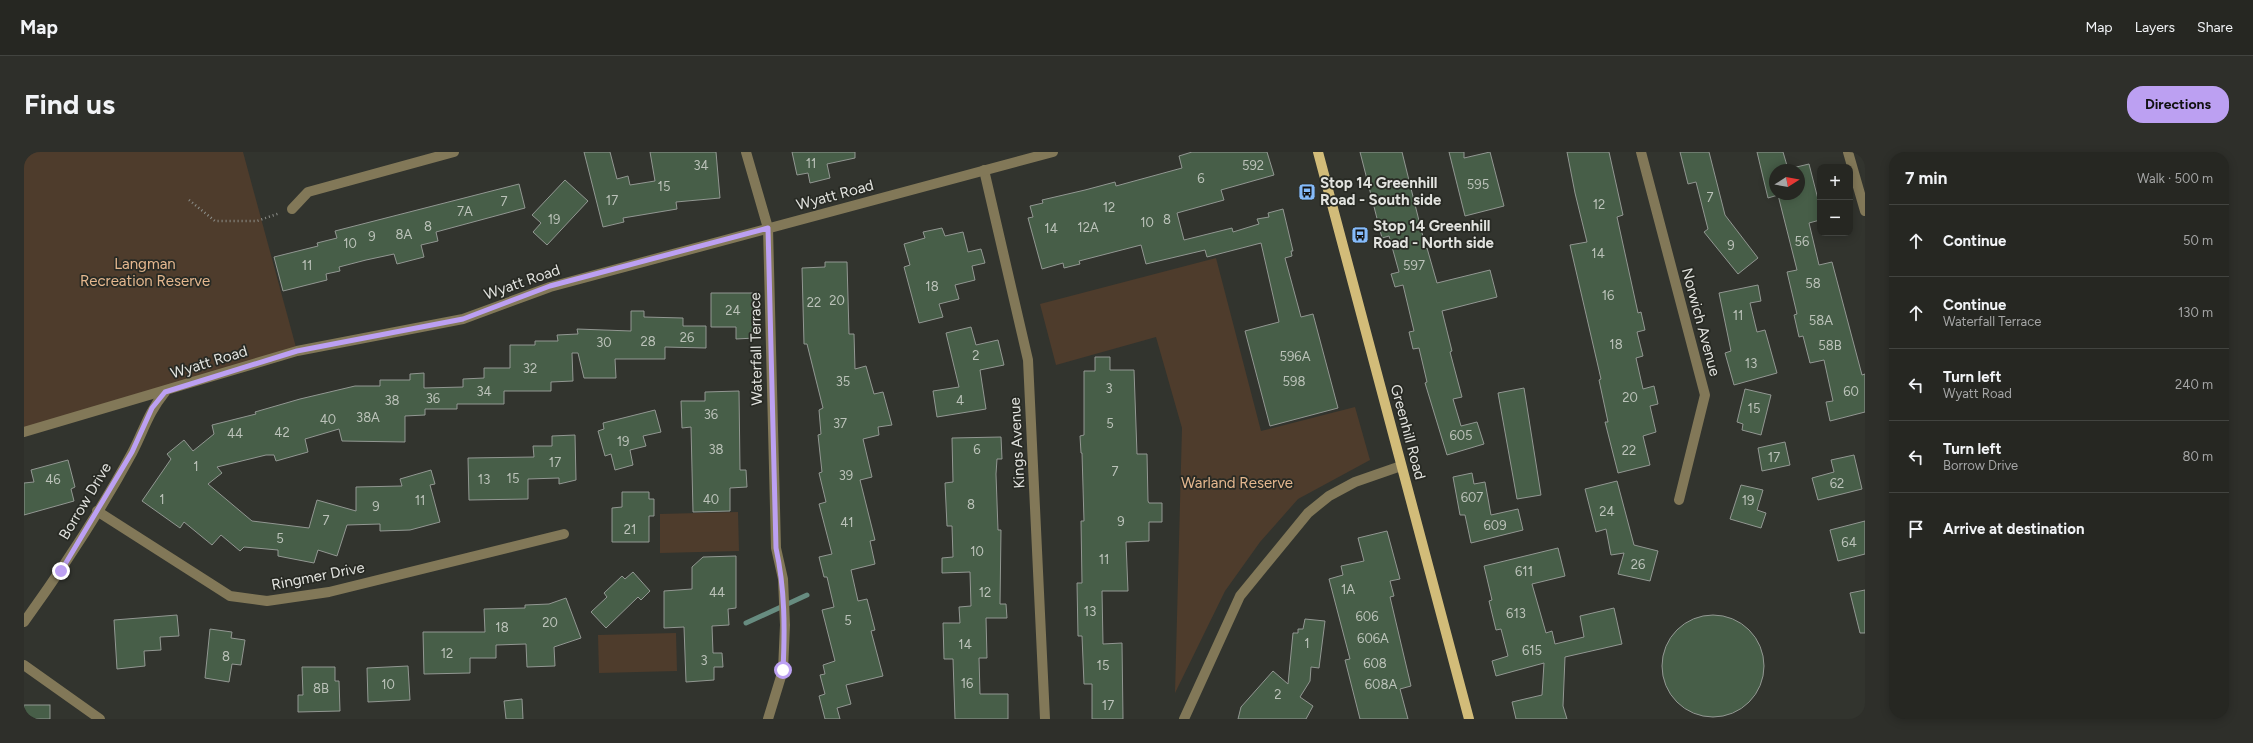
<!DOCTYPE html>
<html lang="en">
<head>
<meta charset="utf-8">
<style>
  :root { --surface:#262722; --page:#2e2f2a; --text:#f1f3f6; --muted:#a4a5a5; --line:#424440; --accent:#bca0f2 }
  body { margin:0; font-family:Figtree,sans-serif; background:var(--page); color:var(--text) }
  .controls { position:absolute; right:12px; top:12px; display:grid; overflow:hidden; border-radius:8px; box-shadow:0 2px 10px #0003 }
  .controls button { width:36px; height:36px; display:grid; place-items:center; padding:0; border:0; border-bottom:1px solid var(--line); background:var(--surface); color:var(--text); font:20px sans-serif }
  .compass { position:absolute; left:1745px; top:12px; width:36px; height:36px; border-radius:50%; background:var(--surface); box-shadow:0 2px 10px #0003; rotate:79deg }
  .stop { position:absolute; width:12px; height:12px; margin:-9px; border:3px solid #bca0f2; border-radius:50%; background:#fff }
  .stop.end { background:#bca0f2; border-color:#fff; box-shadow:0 1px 4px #0008 }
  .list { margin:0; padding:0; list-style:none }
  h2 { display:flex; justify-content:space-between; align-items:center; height:52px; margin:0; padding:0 16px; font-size:17px }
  h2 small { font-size:13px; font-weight:400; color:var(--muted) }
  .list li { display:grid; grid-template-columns:26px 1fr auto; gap:12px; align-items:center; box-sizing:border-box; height:72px; padding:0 16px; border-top:1px solid var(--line) }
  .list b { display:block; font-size:15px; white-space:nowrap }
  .list p { margin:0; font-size:13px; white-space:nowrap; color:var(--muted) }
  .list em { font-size:13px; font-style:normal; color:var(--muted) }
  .icon { flex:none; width:22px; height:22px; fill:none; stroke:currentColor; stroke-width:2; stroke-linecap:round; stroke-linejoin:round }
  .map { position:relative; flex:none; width:1841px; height:567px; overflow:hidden; border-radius:16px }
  header { display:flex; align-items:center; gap:24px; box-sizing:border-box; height:56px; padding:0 20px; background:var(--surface); border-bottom:1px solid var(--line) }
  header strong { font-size:19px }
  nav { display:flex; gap:22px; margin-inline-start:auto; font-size:14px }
  .intro { display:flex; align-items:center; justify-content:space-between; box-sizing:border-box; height:96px; padding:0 24px }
  h1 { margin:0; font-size:28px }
  .button { padding:10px 18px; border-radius:16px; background:var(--accent); color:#111; font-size:14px; font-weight:700 }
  main { display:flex; gap:24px; padding:0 24px }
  aside { flex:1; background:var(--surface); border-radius:16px; box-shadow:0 2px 10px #0003 }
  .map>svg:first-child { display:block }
</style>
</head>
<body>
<header>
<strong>Map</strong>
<nav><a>Map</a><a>Layers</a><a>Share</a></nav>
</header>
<div class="intro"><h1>Find us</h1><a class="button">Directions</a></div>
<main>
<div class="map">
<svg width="1841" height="567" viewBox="0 0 1841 567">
  <rect width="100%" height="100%" fill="#32342e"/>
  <g fill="#4e3c2c">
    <path d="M0,0H219L273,199L0,280Z"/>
    <path d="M1192,106L1237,279L1331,255L1346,308L1274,347L1236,390L1201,439L1151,541L1158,276L1132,185L1032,213L1016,152Z"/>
    <path d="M714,360L715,399L636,401V362Z"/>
    <path d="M652,481L653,519L575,521L574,483Z"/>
  </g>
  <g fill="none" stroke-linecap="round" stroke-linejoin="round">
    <path stroke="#678c80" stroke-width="5" d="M722,471L783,443"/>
  </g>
  <g fill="#475e48" stroke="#929792" fill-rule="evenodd">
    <path d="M560,0H586L593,27L604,24L606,33L631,29L626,0H692L696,46L652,50L653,57L599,66L600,70L579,75Z"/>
    <path d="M768,0H831V6L803,12L806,26L786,31L784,21L773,23Z"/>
    <path d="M1168,0H1243L1250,23L1197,38L1200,48L1153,61L1160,88L1208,76L1209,80L1235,72L1233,67L1245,65L1244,61L1259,57L1269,99H1267L1268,104L1261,106L1277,165L1289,162L1314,256L1246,274L1221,179L1255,170L1237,91L1183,105L1181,98L1122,112L1117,93L1055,109L1056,112L1040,116L1039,111L1018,117L1004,66L1009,65L1006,54L1019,51L1018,48L1061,38L1091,30L1092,34L1158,16L1155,4Z"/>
    <path d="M1336,0H1378L1402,97L1403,96L1413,131L1466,118L1473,145L1418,159L1428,199L1426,200L1438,245L1429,247L1437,274L1453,270L1460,292L1423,303L1401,231L1403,230L1395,196L1389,197L1385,180L1390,179L1379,133L1371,135L1367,122L1375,120L1365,84L1358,86Z"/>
    <path d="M1425,0H1440V6L1466,0L1480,54L1441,64Z"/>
    <path d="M1543,0H1585L1599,63L1593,65L1614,161L1617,160L1621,178L1613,180L1619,204L1612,206L1619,237L1630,234L1634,252L1626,254L1632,280L1619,284L1626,313L1594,321L1581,270H1584L1575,228L1577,227L1546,93L1563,90L1551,41Z"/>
    <path d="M1656,0H1685L1701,63L1734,106L1714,122L1680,80L1684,77L1672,30L1664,32Z"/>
    <path d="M1733,0H1759L1764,17L1785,12L1796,55V68L1785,71L1795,113L1808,110L1838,223L1841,222V260L1806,269L1802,250L1809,249L1800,208L1786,211L1779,184L1775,185L1770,163L1773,162L1763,120L1773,118L1754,43L1744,46ZM1751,18H1775V42H1751Z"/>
    <path d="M541,28L564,49L523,93L509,80L517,71L508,63Z"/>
    <path d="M495,32L501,56L412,80L414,89L397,93L400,105L373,112L370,102L342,108L315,115L316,119L302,122L303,128L259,139L250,105L294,94L293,91L313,86L311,79Z"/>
    <path d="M918,76L921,84L939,80L944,100L957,97L961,111L948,114L951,128L931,133L935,147L915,152L919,165L895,171L880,115L886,113L880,92L901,86L899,80Z"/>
    <path d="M801,110H823L825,182H830L831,217L842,214L850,242L859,240L868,273L854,275L855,283L839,287L848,325L836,328L851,388L846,389L851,412L827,418L834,449L843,447L851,478L847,479L859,524L822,533L827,552L813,556L816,567H801L795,544L801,542L796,523L801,522L799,513L811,509L798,458L810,455L803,425H800L795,405L808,402L795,352L802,350L795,321L798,320L794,283L797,282L795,258L799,256L783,192H780L778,116L801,115Z"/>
    <path d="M1734,133L1737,149L1726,151L1733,180L1741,178L1753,221L1710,233L1701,201L1707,199L1695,141Z"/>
    <path d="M687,141H730L731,186L712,187V175H687Z"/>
    <path d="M607,159H620V165L659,166V174H682V196L641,195V207H591L592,226H560L554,201H548L549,229L527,230V239H480V252H433V257H401V263L381,264V290L318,289L315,277L281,287L284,300L252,309L250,303H242L193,315L198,321L184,332L228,369L285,376L293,348L332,359V335L378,334L376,327L407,318L411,332L406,333L416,370L386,378L356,379V372L323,373L313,404L294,398L290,411L254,404V398L220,395L216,399L197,383L188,393L160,370L156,376L118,349L147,307L143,302L160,288L169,299L190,282L188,273L232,262L231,260L276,247L331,234H356V228H386V222L400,221V236L439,235V227L460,226V216H486V193H511V189H534L533,183L554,182L553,177L607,179Z"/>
    <path d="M947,175L952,193L974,188L980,213L956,218L962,257L913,265L909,239L935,235L922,181Z"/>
    <path d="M1071,205H1086V218H1110L1113,302H1123L1124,349L1125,351H1138V370H1125V389L1102,390L1104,439H1078L1079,492L1098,491L1099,567H1068V532H1060L1058,484H1054L1053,431H1058L1057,369H1060L1058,301H1057L1056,284L1060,283V219H1071Z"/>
    <path d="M1500,236L1517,343L1493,347L1474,241Z"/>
    <path d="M1721,237L1747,243L1737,283L1718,278L1719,272L1713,270Z"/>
    <path d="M715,239L716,318H722L723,335L706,336V359L669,360L667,275L658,276L657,249H681V240Z"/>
    <path d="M631,258L637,280L619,284L622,294L606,298L609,313L591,318L587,302L581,304L574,279L580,277L579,271Z"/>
    <path d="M551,283L552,328L535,332V326L504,327V347L445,348L444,306L510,305L509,294H528V284Z"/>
    <path d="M977,285L978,307H973L972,322L974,378H977L976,452H982L983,466H962L963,506H955L956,542H984V567H931L929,507H920L919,471H936L935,455L947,454L946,420L918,421V406L929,405L928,374H923L921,331L929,330L928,286Z"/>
    <path d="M1761,290L1766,313L1738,319L1734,296Z"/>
    <path d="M1830,303L1838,337L1794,348L1788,326L1810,320L1807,308Z"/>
    <path d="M44,308L51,335L47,337L50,349L0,363V331L10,330L7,318Z"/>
    <path d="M1448,321L1450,332L1461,330L1467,363L1494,357L1499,378L1447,391L1441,363H1436L1429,325Z"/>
    <path d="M1593,329L1610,393L1634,399L1626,429L1594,422L1600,401L1587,403L1582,377L1572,380L1561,337Z"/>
    <path d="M1717,333L1739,338L1733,358L1742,361L1737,376L1706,367Z"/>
    <path d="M598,340H625V347H630V364H625V390H588V356L598,355Z"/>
    <path d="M1841,369V402L1814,409L1806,378Z"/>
    <path d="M1363,379L1376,427L1366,429L1370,444L1366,445L1387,534L1376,537L1384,567H1336L1321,508L1326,507L1305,427L1319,423L1317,414L1340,409L1334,386Z"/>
    <path d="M1534,396L1541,424L1508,432L1522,481L1528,479L1531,492L1560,485L1556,464L1590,456L1598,492L1541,505L1539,554L1543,567H1492L1488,550L1518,543L1520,511L1472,524L1468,509L1484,504L1477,477L1472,478L1465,449L1468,448L1460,414Z"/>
    <path d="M712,404V456L704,457L705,473L688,474L689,501H698L699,515H690V528L662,530L660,475L640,476V439L668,437V415L679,405Z"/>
    <path d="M609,420L626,439L617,448L614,445L582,476L567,460L583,445L580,441L598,424L601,427Z"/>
    <path d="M1841,438V481H1836L1826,441Z"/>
    <path d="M542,446L557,486L530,495L531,514L503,515L502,492L472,493V506H446V521L400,522L399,480H461L460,457L501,456V453L525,452Z"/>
    <circle cx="1689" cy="514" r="51"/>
    <path d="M153,463L155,484L136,485L137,498L120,499L121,514L93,517L90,468Z"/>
    <path d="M1281,467L1301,469L1295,516L1287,515L1286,529L1276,545L1289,554L1282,567H1214L1217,555L1249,519L1264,532L1269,481H1274V477H1279Z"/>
    <path d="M186,477L208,480L207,486L221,488L217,513L208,512L205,530L181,526Z"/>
    <path d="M384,514L386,548L344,550L343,516Z"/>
    <path d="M278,515H311V529H315L316,559L274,560V543H279Z"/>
    <path d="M498,547L499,567H482L480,549Z"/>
    <rect x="0" y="553" width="26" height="14"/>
  </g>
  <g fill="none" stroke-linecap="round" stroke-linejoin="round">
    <path stroke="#8c8e89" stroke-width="2.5" stroke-dasharray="1 3" stroke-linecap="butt" d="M165,48L191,69H233L256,61"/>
    <g stroke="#827858" stroke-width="10">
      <path d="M722,0L744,76L752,396L759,427L761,473L759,518L744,567"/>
      <path d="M1617,0L1681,243L1655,348"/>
      <path d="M1824,0L1841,59"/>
      <path d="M960,18L1004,208L1021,567"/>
      <path d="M268,57L284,40L430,0"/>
      <path d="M0,280L273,199L439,167L526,135L1029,0"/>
      <path d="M73,359L206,444L243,449L305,440L540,382"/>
      <path d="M0,470C39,416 76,360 108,301C120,278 124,261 141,240"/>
      <path d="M0,513L76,567"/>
      <path d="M1160,567L1216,444L1284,361L1305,344L1331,330L1377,314"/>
    </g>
    <path stroke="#d2bc79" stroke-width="10" d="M1294,0L1445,567"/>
  </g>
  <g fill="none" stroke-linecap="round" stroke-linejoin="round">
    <path stroke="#bca0f2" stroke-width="5" d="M37,419L108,300L128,256L141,240L273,199L439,167L526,134L744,76L752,396C761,437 761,477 759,518"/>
  </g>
  <defs>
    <g id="bus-square" transform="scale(0.9)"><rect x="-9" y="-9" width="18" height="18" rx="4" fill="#85bbfb" stroke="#282a24"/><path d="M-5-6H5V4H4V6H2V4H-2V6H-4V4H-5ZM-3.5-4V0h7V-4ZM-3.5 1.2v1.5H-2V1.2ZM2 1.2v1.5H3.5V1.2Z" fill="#111"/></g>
  </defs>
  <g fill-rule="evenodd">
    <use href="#bus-square" x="1283" y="40"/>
    <use href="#bus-square" x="1336" y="83"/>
  </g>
  <g text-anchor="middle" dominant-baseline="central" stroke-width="3.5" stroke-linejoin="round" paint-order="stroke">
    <g font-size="13" fill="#bbc2b9">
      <text x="787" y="11">11</text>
      <text x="677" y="13">34</text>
      <text x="1229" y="13">592</text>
      <text x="1177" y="26">6</text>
      <text x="1454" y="32">595</text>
      <text x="640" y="34">15</text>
      <text x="1686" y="45">7</text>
      <text x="588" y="48">17</text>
      <text x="480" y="49">7</text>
      <text x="1575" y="52">12</text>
      <text x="1085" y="55">12</text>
      <text x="441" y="59">7A</text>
      <text x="530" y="67">19</text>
      <text x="1143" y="67">8</text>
      <text x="1123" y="70">10</text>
      <text x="404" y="74">8</text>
      <text x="1064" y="75">12A</text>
      <text x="1027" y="76">14</text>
      <text x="380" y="82">8A</text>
      <text x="348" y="84">9</text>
      <text x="1778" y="89">56</text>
      <text x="326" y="91">10</text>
      <text x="1707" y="93">9</text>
      <text x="1574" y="101">14</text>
      <text x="283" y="113">11</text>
      <text x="1390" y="113">597</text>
      <text x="1789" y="131">58</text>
      <text x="908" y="134">18</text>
      <text x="1584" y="143">16</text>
      <text x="813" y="148">20</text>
      <text x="790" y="150">22</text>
      <text x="709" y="158">24</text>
      <text x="1714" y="163">11</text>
      <text x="1797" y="168">58A</text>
      <text x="663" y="185">26</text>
      <text x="624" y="189">28</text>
      <text x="580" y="190">30</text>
      <text x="1592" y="192">18</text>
      <text x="1806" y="193">58B</text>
      <text x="952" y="203">2</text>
      <text x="1271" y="204">596A</text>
      <text x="1727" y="211">13</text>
      <text x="506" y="216">32</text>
      <text x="819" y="229">35</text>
      <text x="1270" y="229">598</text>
      <text x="1085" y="236">3</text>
      <text x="460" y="239">34</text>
      <text x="1827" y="239">60</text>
      <text x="1606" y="245">20</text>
      <text x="409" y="246">36</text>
      <text x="368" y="248">38</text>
      <text x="936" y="248">4</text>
      <text x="1730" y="256">15</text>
      <text x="687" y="262">36</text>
      <text x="344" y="265">38A</text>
      <text x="304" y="267">40</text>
      <text x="816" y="271">37</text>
      <text x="1086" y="271">5</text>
      <text x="258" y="280">42</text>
      <text x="211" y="281">44</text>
      <text x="1437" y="283">605</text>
      <text x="599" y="289">19</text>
      <text x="692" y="297">38</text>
      <text x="953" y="297">6</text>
      <text x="1605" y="298">22</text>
      <text x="1750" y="305">17</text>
      <text x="531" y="310">17</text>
      <text x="172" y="314">1</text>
      <text x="1091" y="319">7</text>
      <text x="822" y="323">39</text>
      <text x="489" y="326">15</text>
      <text x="29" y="327">46</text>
      <text x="460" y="327">13</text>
      <text x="1813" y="331">62</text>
      <text x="1448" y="345">607</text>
      <text x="138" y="347">1</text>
      <text x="687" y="347">40</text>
      <text x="396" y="348">11</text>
      <text x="1724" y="348">19</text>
      <text x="947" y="352">8</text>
      <text x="352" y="354">9</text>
      <text x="1583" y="359">24</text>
      <text x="302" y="368">7</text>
      <text x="1097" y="369">9</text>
      <text x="823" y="370">41</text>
      <text x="1471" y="373">609</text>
      <text x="606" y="377">21</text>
      <text x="256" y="386">5</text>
      <text x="1825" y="390">64</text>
      <text x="953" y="399">10</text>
      <text x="1080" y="407">11</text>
      <text x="1614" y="412">26</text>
      <text x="1500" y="419">611</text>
      <text x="1324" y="437">1A</text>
      <text x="693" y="440">44</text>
      <text x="961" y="440">12</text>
      <text x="1066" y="459">13</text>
      <text x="1492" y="461">613</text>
      <text x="1343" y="464">606</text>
      <text x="824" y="468">5</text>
      <text x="526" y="470">20</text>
      <text x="478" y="475">18</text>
      <text x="1349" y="486">606A</text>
      <text x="1283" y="491">1</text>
      <text x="941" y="492">14</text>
      <text x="1508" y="498">615</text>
      <text x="423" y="501">12</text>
      <text x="202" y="504">8</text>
      <text x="680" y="508">3</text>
      <text x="1351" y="511">608</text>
      <text x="1079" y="513">15</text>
      <text x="943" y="531">16</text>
      <text x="364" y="532">10</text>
      <text x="1357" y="532">608A</text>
      <text x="297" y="536">8B</text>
      <text x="1254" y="542">2</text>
      <text x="1084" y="553">17</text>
    </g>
    <g font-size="15" font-weight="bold" fill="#e2e3df" stroke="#282a24" text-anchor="start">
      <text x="1296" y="31">Stop 14 Greenhill<tspan x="1296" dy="17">Road - South side</tspan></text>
      <text x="1349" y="74">Stop 14 Greenhill<tspan x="1349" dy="17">Road - North side</tspan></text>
    </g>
    <g font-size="15" fill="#e2e3df" stroke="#282a24">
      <text transform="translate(811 43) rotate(-15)">Wyatt Road</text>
      <text transform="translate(498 130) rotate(-19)">Wyatt Road</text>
      <text transform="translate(1677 170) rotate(75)">Norwich Avenue</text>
      <text transform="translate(732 197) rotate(-91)">Waterfall Terrace</text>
      <text transform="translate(185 210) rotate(-17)">Wyatt Road</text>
      <text transform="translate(1384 280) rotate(75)">Greenhill Road</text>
      <text transform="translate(993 291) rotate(-93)">Kings Avenue</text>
      <text transform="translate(61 349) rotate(-59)">Borrow Drive</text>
      <text transform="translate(294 424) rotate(-11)">Ringmer Drive</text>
    </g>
    <g font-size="15" fill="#e5b88f" stroke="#282a24">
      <text x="121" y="112">Langman<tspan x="121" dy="17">Recreation Reserve</tspan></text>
      <text x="1213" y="331">Warland Reserve</text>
    </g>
  </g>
</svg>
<div class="controls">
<button>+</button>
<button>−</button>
</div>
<svg class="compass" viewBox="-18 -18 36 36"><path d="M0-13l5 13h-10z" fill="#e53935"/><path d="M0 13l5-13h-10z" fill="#a4a5a5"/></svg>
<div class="stop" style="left:759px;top:518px"></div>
<div class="stop end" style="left:37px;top:419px"></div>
</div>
<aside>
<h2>7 min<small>Walk · 500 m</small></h2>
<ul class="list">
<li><svg class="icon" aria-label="ahead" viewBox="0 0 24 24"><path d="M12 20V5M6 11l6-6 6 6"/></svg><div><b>Continue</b></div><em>50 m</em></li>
<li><svg class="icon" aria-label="ahead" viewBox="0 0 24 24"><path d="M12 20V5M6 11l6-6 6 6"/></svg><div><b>Continue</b><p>Waterfall Terrace</p></div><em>130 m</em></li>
<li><svg class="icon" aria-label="left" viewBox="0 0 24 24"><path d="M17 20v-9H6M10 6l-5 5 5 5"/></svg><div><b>Turn left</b><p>Wyatt Road</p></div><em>240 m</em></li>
<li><svg class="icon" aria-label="left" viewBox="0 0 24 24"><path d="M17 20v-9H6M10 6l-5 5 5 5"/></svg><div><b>Turn left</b><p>Borrow Drive</p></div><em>80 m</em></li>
<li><svg class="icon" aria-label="arrive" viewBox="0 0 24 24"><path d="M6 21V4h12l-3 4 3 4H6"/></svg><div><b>Arrive at destination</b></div></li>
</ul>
</aside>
</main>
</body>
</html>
